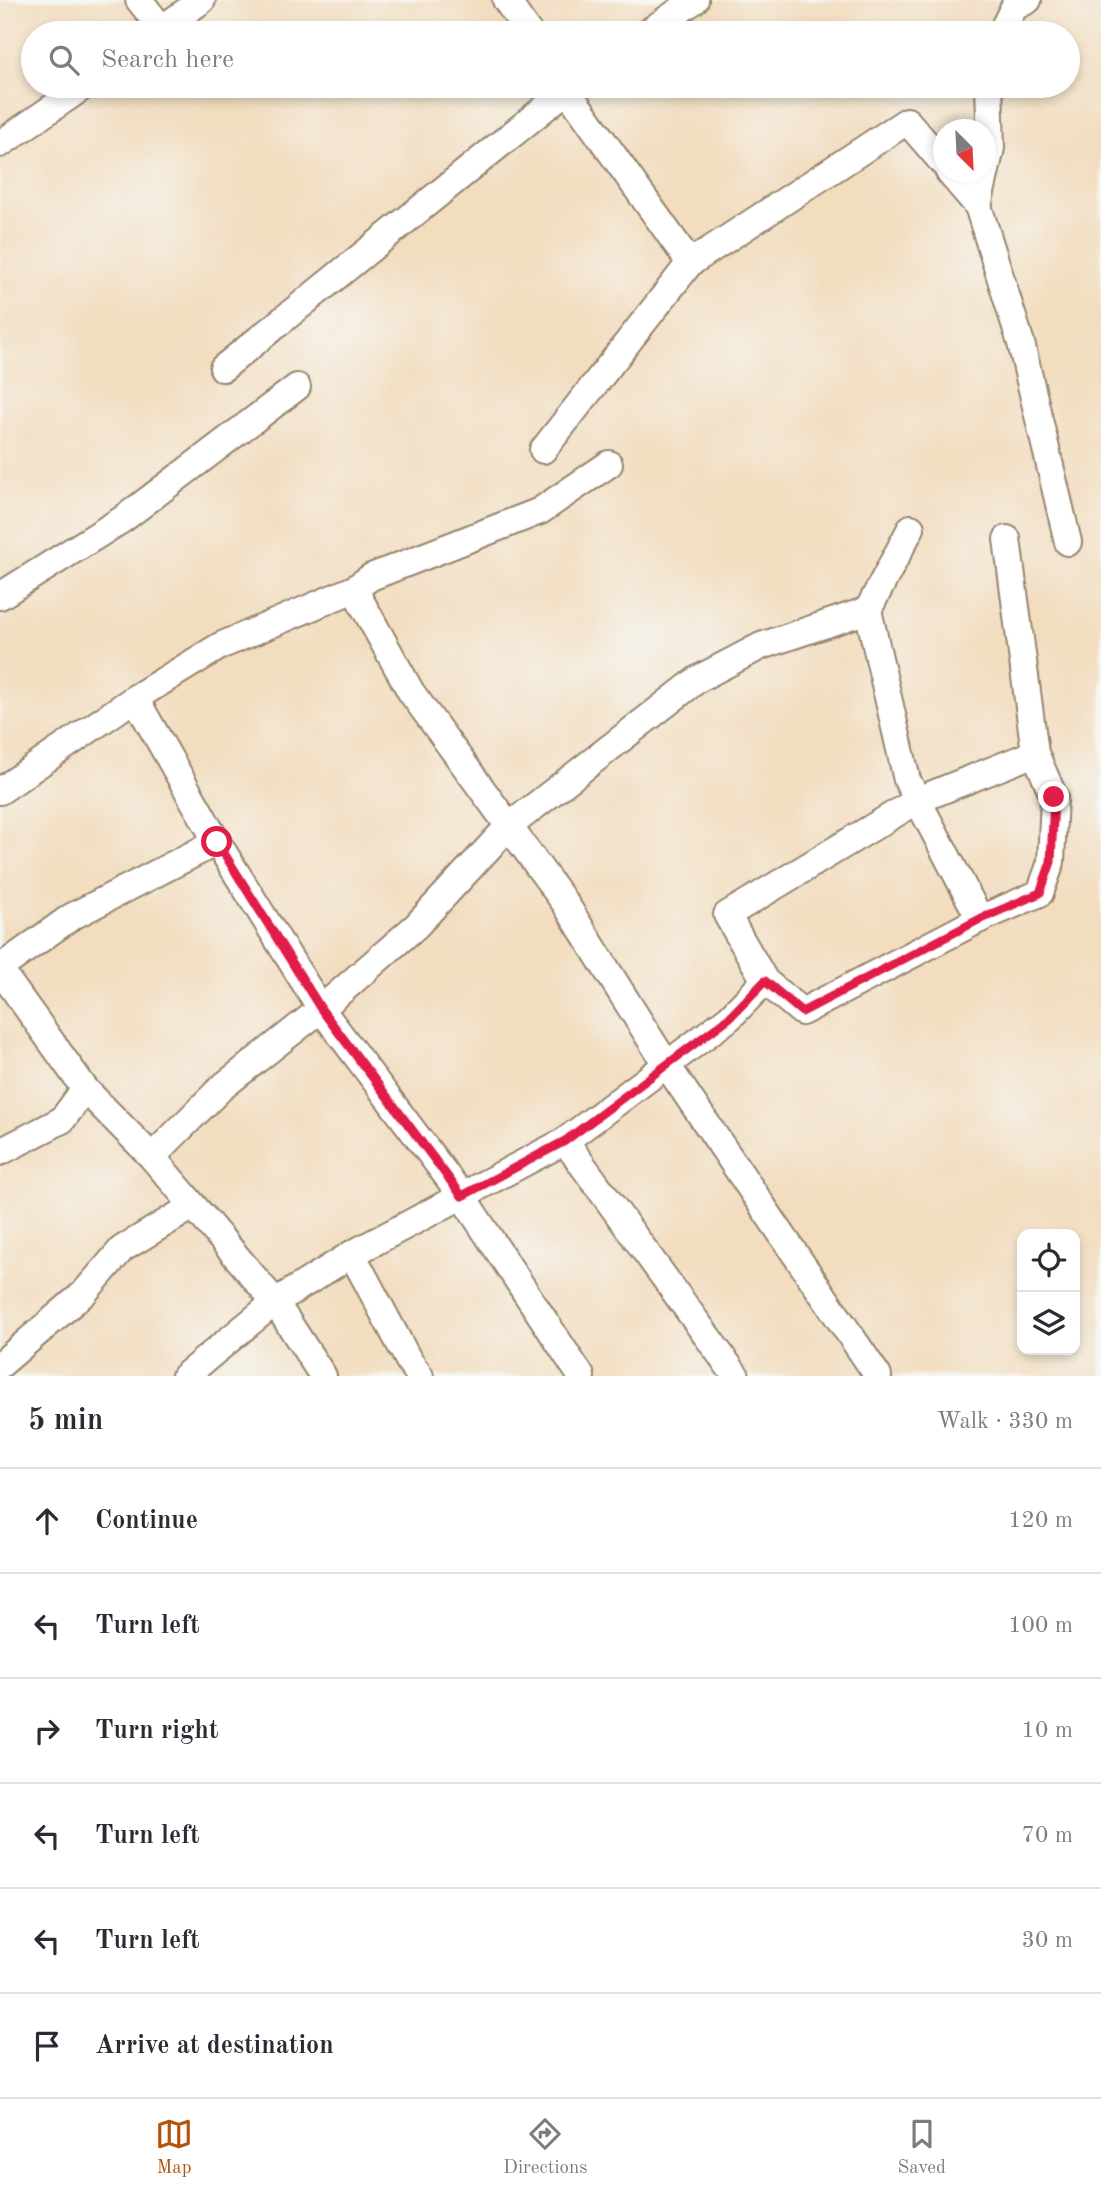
<!DOCTYPE html>
<html lang="en">
<head>
<meta charset="utf-8">
<style>
  :root { --surface:#fff; --page:#f2f2f3; --text:#2b2b33; --muted:#7c7c81; --line:#e1e1e2; --accent:#b45309 }
  body { margin:0; font-family:"Old Standard TT",serif; background:var(--page); color:var(--text) }
  .controls { position:absolute; right:21px; bottom:21px; display:grid; overflow:hidden; border-radius:14px; box-shadow:0 4px 10px #0003 }
  .controls button { width:63px; height:63px; display:grid; place-items:center; padding:0; border:0; border-bottom:2px solid var(--line); background:var(--surface); color:var(--text); font:35px sans-serif }
  .compass { position:absolute; left:933px; top:119px; width:63px; height:63px; border-radius:50%; background:var(--surface); box-shadow:0 4px 10px #0003; rotate:156deg }
  .stop { position:absolute; width:21px; height:21px; margin:-16px; border:5px solid #e11d48; border-radius:50%; background:#fff }
  .stop.end { background:#e11d48; border-color:#fff; box-shadow:0 2px 7px #0008 }
  .list { margin:0; padding:0; list-style:none }
  h2 { display:flex; justify-content:space-between; align-items:center; height:91px; margin:0; padding:0 28px; font-size:30px }
  h2 small { font-size:23px; font-weight:400; color:var(--muted) }
  .list li { display:grid; grid-template-columns:46px 1fr auto; gap:21px; align-items:center; box-sizing:border-box; height:105px; padding:0 28px; border-top:2px solid var(--line) }
  .list b { display:block; font-size:26px; white-space:nowrap }
  .list em { font-size:23px; font-style:normal; color:var(--muted) }
  .icon { flex:none; width:38px; height:38px; fill:none; stroke:currentColor; stroke-width:2; stroke-linecap:round; stroke-linejoin:round }
  .map { position:relative; flex:none; width:1101px; height:1376px; overflow:hidden }
  .search { position:absolute; background:var(--surface); box-shadow:0 4px 10px #0003; left:21px; right:21px; top:21px; height:77px; display:flex; align-items:center; gap:18px; box-sizing:border-box; padding:0 24px; border-radius:38px; color:var(--muted); font-size:26px }
  .sheet { height:721px; background:var(--surface) }
  nav { display:flex; justify-content:space-around; align-items:center; box-sizing:border-box; height:98px; border-top:2px solid var(--line); background:var(--surface); font-size:19px; color:var(--muted) }
  nav a { display:grid; justify-items:center; gap:4px }
  nav .on { color:var(--accent) }
  .map>svg:first-child { display:block }
</style>
</head>
<body>
<div class="map">
<svg width="1101" height="1376" viewBox="0 0 1101 1376">
  <rect width="100%" height="100%" fill="#f6f6f2"/>
  <filter id="ink" filterUnits="userSpaceOnUse"><feTurbulence type="fractalNoise" baseFrequency=".0143" numOctaves="2"/><feDisplacementMap in="SourceGraphic" scale="14" xChannelSelector="R" yChannelSelector="G"/><feConvolveMatrix kernelMatrix="1 2 1 2 8 2 1 2 1" color-interpolation-filters="sRGB"/></filter>
  <filter id="wash" filterUnits="userSpaceOnUse"><feTurbulence type="fractalNoise" baseFrequency=".00686" numOctaves="4" result="noise"/><feDisplacementMap in="SourceGraphic" scale="28" xChannelSelector="R" yChannelSelector="G"/><feGaussianBlur stdDeviation="1.57" result="paint"/><feColorMatrix in="noise" values="0 0 0 0 0 0 0 0 0 0 0 0 0 0 0 0 0 1.4 0 .05"/><feComposite in="paint" operator="in"/></filter>
  <g filter="url(#wash)">
    <rect width="100%" height="100%" fill="#f2ddbf"/>
  </g>
  <g filter="url(#ink)">
    <g fill="none" stroke-linecap="round" stroke-linejoin="round">
      <g stroke="#96846e" stroke-width="30">
        <g id="minor">
          <path d="M139,0L162,29"/>
          <path d="M506,0L529,33"/>
          <path d="M156,33L202,0"/>
          <path d="M647,33L695,0"/>
          <path d="M1001,33L1014,7L1028,0"/>
          <path d="M564,86L690,263"/>
          <path d="M0,144L84,86"/>
          <path d="M949,172L978,206L1021,343L1068,542"/>
          <path d="M978,206L991,148L989,86"/>
          <path d="M223,368L572,86"/>
          <path d="M543,450L690,263L907,121L944,164"/>
          <path d="M1007,539L1035,753L1054,797L1051,862L1040,893L980,919L802,1012L765,981L727,915L918,800L1035,753"/>
          <path d="M354,589L411,692L565,903L666,1064L878,1376"/>
          <path d="M0,596L123,519L297,387"/>
          <path d="M868,610L911,528"/>
          <path d="M135,698L217,842L321,1009L462,1196L581,1376"/>
          <path d="M0,791L135,698L220,646L354,589L371,577L540,511L609,464"/>
          <path d="M0,968L71,917L217,842"/>
          <path d="M0,970L85,1089L152,1157L275,1302L323,1376"/>
          <path d="M565,1141L736,1376"/>
          <path d="M0,1152L62,1120L85,1089"/>
          <path d="M152,1157L221,1088L321,1009L416,926L508,827L698,679L761,646L868,610L907,780L980,919"/>
          <path d="M352,1254L409,1361L420,1376"/>
          <path d="M0,1365L84,1293L122,1249L193,1206"/>
          <path d="M185,1376L275,1302L352,1254L565,1141L729,1018L765,981"/>
        </g>
      </g>
      <use href="#minor" stroke="#fff" stroke-width="26"/>
    </g>
  </g>
  <g fill="none" stroke-linecap="round" stroke-linejoin="round" filter="url(#ink)">
    <path stroke="#e11d48" stroke-width="9" d="M217,842L321,1009L462,1196L565,1141L729,1018L765,981L802,1012L980,919L1040,893L1051,862L1054,797"/>
  </g>
</svg>
<div class="controls">
<button><svg class="icon" aria-label="locate" viewBox="0 0 24 24"><circle cx="12" cy="12" r="6"/><path d="M12 2v4M12 18v4M2 12h4M18 12h4"/></svg></button>
<button><svg class="icon" aria-label="layers" viewBox="0 0 24 24"><path d="M12 4l9 5-9 5-9-5zM3 14l9 5 9-5"/></svg></button>
</div>
<svg class="compass" viewBox="-18 -18 36 36"><path d="M0-13l5 13h-10z" fill="#e53935"/><path d="M0 13l5-13h-10z" fill="#7c7c81"/></svg>
<div class="stop" style="left:217px;top:842px"></div>
<div class="stop end" style="left:1054px;top:797px"></div>
<div class="search"><svg class="icon" aria-label="search" viewBox="0 0 24 24"><circle cx="10" cy="10" r="6"/><path d="M15 15l6 6"/></svg>Search here</div>
</div>
<section class="sheet">
<h2>5 min<small>Walk · 330 m</small></h2>
<ul class="list">
<li><svg class="icon" aria-label="ahead" viewBox="0 0 24 24"><path d="M12 20V5M6 11l6-6 6 6"/></svg><div><b>Continue</b></div><em>120 m</em></li>
<li><svg class="icon" aria-label="left" viewBox="0 0 24 24"><path d="M17 20v-9H6M10 6l-5 5 5 5"/></svg><div><b>Turn left</b></div><em>100 m</em></li>
<li><svg class="icon" aria-label="right" viewBox="0 0 24 24"><path d="M7 20v-9h11M14 6l5 5-5 5"/></svg><div><b>Turn right</b></div><em>10 m</em></li>
<li><svg class="icon" aria-label="left" viewBox="0 0 24 24"><path d="M17 20v-9H6M10 6l-5 5 5 5"/></svg><div><b>Turn left</b></div><em>70 m</em></li>
<li><svg class="icon" aria-label="left" viewBox="0 0 24 24"><path d="M17 20v-9H6M10 6l-5 5 5 5"/></svg><div><b>Turn left</b></div><em>30 m</em></li>
<li><svg class="icon" aria-label="arrive" viewBox="0 0 24 24"><path d="M6 21V4h12l-3 4 3 4H6"/></svg><div><b>Arrive at destination</b></div></li>
</ul>
</section>
<nav>
<a class="on"><svg class="icon" aria-label="map" viewBox="0 0 24 24"><path d="M3 6l6-2 6 2 6-2v14l-6 2-6-2-6 2zM9 4v14M15 6v14"/></svg>Map</a>
<a><svg class="icon" aria-label="directions" viewBox="0 0 24 24"><path d="M12 3l9 9-9 9-9-9zM9 14v-3h6M13 9l2 2-2 2"/></svg>Directions</a>
<a><svg class="icon" aria-label="saved" viewBox="0 0 24 24"><path d="M7 4h10v16l-5-4-5 4z"/></svg>Saved</a>
</nav>
</body>
</html>
